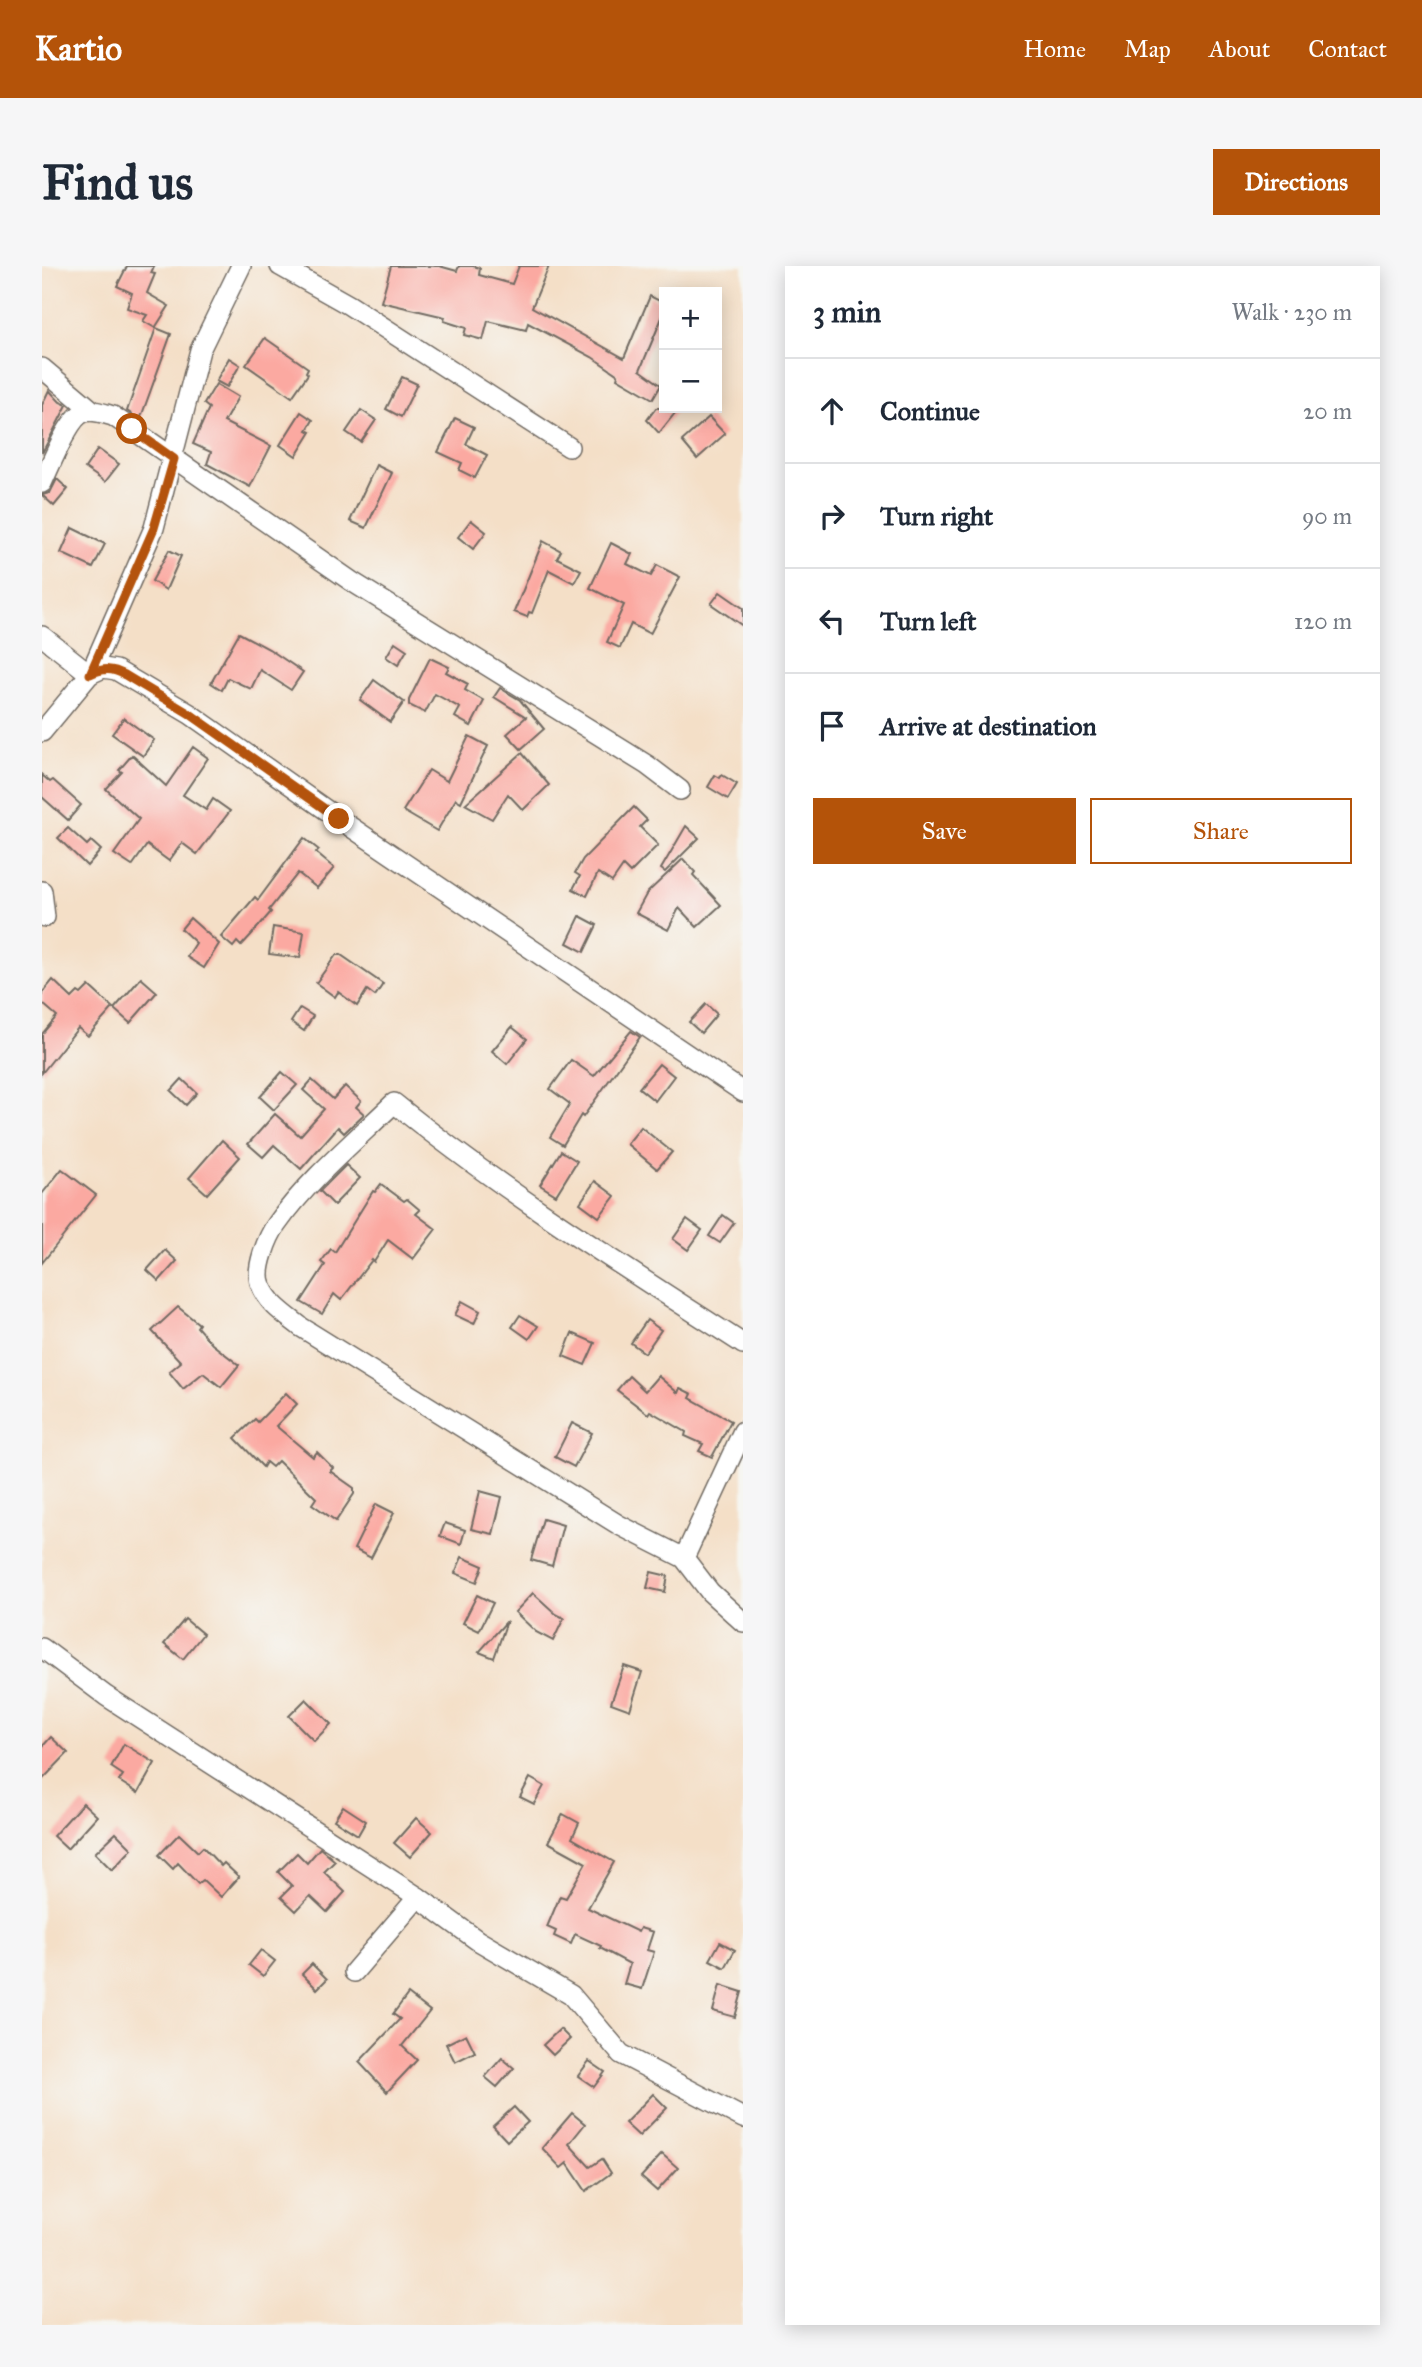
<!DOCTYPE html>
<html lang="en">
<head>
<meta charset="utf-8">
<style>
  :root { --surface:#fff; --page:#f6f6f7; --text:#1f2937; --muted:#747a83; --line:#e0e1e3; --accent:#b45309 }
  body { margin:0; font-family:"IM FELL Great Primer",serif; background:var(--page); color:var(--text) }
  .controls { position:absolute; right:21px; top:21px; display:grid; overflow:hidden; border-radius:0px; box-shadow:0 4px 18px #0003 }
  .controls button { width:63px; height:63px; display:grid; place-items:center; padding:0; border:0; border-bottom:2px solid var(--line); background:var(--surface); color:var(--text); font:35px sans-serif }
  .stop { position:absolute; width:21px; height:21px; margin:-16px; border:5px solid #b45309; border-radius:50%; background:#fff }
  .stop.end { background:#b45309; border-color:#fff; box-shadow:0 2px 7px #0008 }
  .list { margin:0; padding:0; list-style:none }
  h2 { display:flex; justify-content:space-between; align-items:center; height:91px; margin:0; padding:0 28px; font-size:30px }
  h2 small { font-size:23px; font-weight:400; color:var(--muted) }
  .list li { display:grid; grid-template-columns:46px 1fr auto; gap:21px; align-items:center; box-sizing:border-box; height:105px; padding:0 28px; border-top:2px solid var(--line) }
  .list b { display:block; font-size:26px; white-space:nowrap }
  .list em { font-size:23px; font-style:normal; color:var(--muted) }
  .actions { display:flex; gap:14px; padding:21px 28px }
  .actions a { flex:1; padding:16px 0; border:2px solid var(--accent); border-radius:0px; text-align:center; font-size:24px; color:var(--accent) }
  .actions .main { background:var(--accent); color:#fff }
  .icon { flex:none; width:38px; height:38px; fill:none; stroke:currentColor; stroke-width:2; stroke-linecap:round; stroke-linejoin:round }
  .map { position:relative; flex:none; width:701px; height:2059px; overflow:hidden; border-radius:0px }
  header { display:flex; align-items:center; gap:42px; box-sizing:border-box; height:98px; padding:0 35px; background:var(--accent); color:#fff }
  header strong { font-size:33px }
  nav { display:flex; gap:38px; margin-inline-start:auto; font-size:24px }
  .intro { display:flex; align-items:center; justify-content:space-between; box-sizing:border-box; height:168px; padding:0 42px }
  h1 { margin:0; font-size:49px }
  .button { padding:18px 32px; border-radius:0px; background:var(--accent); color:#fff; font-size:24px; font-weight:700 }
  main { display:flex; gap:42px; padding:0 42px }
  aside { flex:1; background:var(--surface); border-radius:0px; box-shadow:0 4px 18px #0003 }
  .map>svg:first-child { display:block }
</style>
</head>
<body>
<header>
<strong>Kartio</strong>
<nav><a>Home</a><a>Map</a><a>About</a><a>Contact</a></nav>
</header>
<div class="intro"><h1>Find us</h1><a class="button">Directions</a></div>
<main>
<div class="map">
<svg width="701" height="2059" viewBox="0 0 701 2059">
  <rect width="100%" height="100%" fill="#f6f6f2"/>
  <filter id="ink" filterUnits="userSpaceOnUse"><feTurbulence type="fractalNoise" baseFrequency=".0143" numOctaves="2"/><feDisplacementMap in="SourceGraphic" scale="14" xChannelSelector="R" yChannelSelector="G"/><feConvolveMatrix kernelMatrix="1 2 1 2 8 2 1 2 1" color-interpolation-filters="sRGB"/></filter>
  <filter id="wash" filterUnits="userSpaceOnUse"><feTurbulence type="fractalNoise" baseFrequency=".00686" numOctaves="4" result="noise"/><feDisplacementMap in="SourceGraphic" scale="28" xChannelSelector="R" yChannelSelector="G"/><feGaussianBlur stdDeviation="1.57" result="paint"/><feColorMatrix in="noise" values="0 0 0 0 0 0 0 0 0 0 0 0 0 0 0 0 0 1.4 0 .05"/><feComposite in="paint" operator="in"/></filter>
  <g filter="url(#wash)">
    <rect width="100%" height="100%" fill="#f4dfc7"/>
    <g id="blocks">
      <g fill="#fba9a1">
        <path d="M85,0H112L109,7L113,8L105,27L127,40L113,62L101,55L105,49L85,42L90,27L75,20Z"/>
        <path d="M349,0H397L415,5L417,0H431L438,2L437,9L470,18L477,0H507L490,41L582,92L608,30L622,37V47L598,104L619,119L611,133L575,112L576,109L550,91L486,57L484,64L446,55L441,74L422,69L424,62L402,55L403,51L339,36Z"/>
        <path d="M114,62L129,68L98,154L85,145Z"/>
        <path d="M223,72L266,102L264,106L266,108L250,131L204,99Z"/>
        <path d="M187,92L198,99L185,121L174,115Z"/>
        <path d="M360,111L375,118L359,151L344,143Z"/>
        <path d="M174,118L196,131L182,156L229,180L208,221L165,198L169,186L151,178L167,142L162,138Z"/>
        <path d="M7,124L18,136L25,139L0,187V139Z"/>
        <path d="M614,142H637L617,167L605,154Z"/>
        <path d="M319,144L334,154L319,176L304,166Z"/>
        <path d="M259,146L271,154L265,164L269,166L254,190L238,179Z"/>
        <path d="M667,151L683,168L655,193L640,175Z"/>
        <path d="M413,152L432,161L424,178L445,189L433,212L417,204L420,197L396,186Z"/>
        <path d="M56,183L77,198L63,216L43,202Z"/>
        <path d="M334,199L350,207L324,262L308,255Z"/>
        <path d="M15,213L26,223L12,240L0,229L8,227Z"/>
        <path d="M429,254L444,266L431,283L416,271Z"/>
        <path d="M30,262L63,278L51,302L19,287Z"/>
        <path d="M501,275L519,285L515,292L539,304L532,317L507,304L490,347L487,346L485,351L472,346Z"/>
        <path d="M569,277L590,288L585,298L609,310L615,299L638,311L608,368L589,358L578,382L565,376L582,339L548,322Z"/>
        <path d="M127,284L139,290L124,324L110,315Z"/>
        <path d="M678,326L701,342V360L669,338Z"/>
        <path d="M197,367L227,383L261,406L249,424L218,404L209,423L186,412L180,424L169,417Z"/>
        <path d="M353,376L365,384L356,399L344,391Z"/>
        <path d="M388,392L407,401L404,406L426,418L423,424L442,435L429,460L413,451L418,442L393,428L383,447L367,439V434Z"/>
        <path d="M332,414L362,436L348,456L318,434Z"/>
        <path d="M458,422L478,434L502,463L479,483L465,468L484,451L452,431Z"/>
        <path d="M82,452L112,474L101,490L70,468Z"/>
        <path d="M427,470L446,480L419,536L414,533L395,565L361,545L387,504L405,515Z"/>
        <path d="M151,481L166,492L141,529L164,544L171,533L188,545L155,588L140,577L127,595L105,579L90,600L72,588L97,553L64,523L80,506L77,504L90,489L124,520Z"/>
        <path d="M480,487L507,519L481,544L466,528L450,553L423,538Z"/>
        <path d="M0,509L8,516L11,514L39,539L26,554L0,531Z"/>
        <path d="M673,509L678,512L680,509L695,518L686,533L666,521Z"/>
        <path d="M592,541L605,554L598,561L616,579L588,607L581,600L570,616L556,607L545,630L531,623L538,610L533,607L541,593Z"/>
        <path d="M644,560L657,572L623,606L619,603Z"/>
        <path d="M26,562L45,579L49,575L59,584L45,600L16,572Z"/>
        <path d="M262,572L277,584L274,587L292,602L275,622L256,607L227,644L229,646L210,668L199,680L195,676L191,681L179,671L213,631L216,634Z"/>
        <path d="M641,593L653,606L651,609L679,639L655,661L637,642L626,664L594,647L605,627Z"/>
        <path d="M538,650L555,659L542,686L525,677Z"/>
        <path d="M148,652L177,678L162,702L145,691L154,677L139,663Z"/>
        <path d="M231,661L262,666L258,692L227,688Z"/>
        <path d="M294,689H299L341,718L333,730L325,724L315,740L296,726L293,731L274,717Z"/>
        <path d="M99,712L115,726L88,757L72,743Z"/>
        <path d="M11,714L30,732L36,726L39,728L47,720L71,742L46,770L36,762L0,807V768L15,750L0,737V727Z"/>
        <path d="M664,738L675,748L659,767L647,756Z"/>
        <path d="M258,742L271,750L262,765L249,756Z"/>
        <path d="M470,761L485,773L465,798L450,785Z"/>
        <path d="M589,765L598,771L541,851L539,849L521,879L508,871L528,838L508,823L529,794L552,810Z"/>
        <path d="M617,798L632,810L613,835L597,822Z"/>
        <path d="M240,806L255,819L232,844L218,831Z"/>
        <path d="M140,813L155,827L144,839L129,825Z"/>
        <path d="M270,814L291,833L303,820L319,835L314,841L322,848L302,867L296,861L259,903L232,879L221,891L206,878L233,848L258,870L282,843L261,824Z"/>
        <path d="M599,861L630,886L615,903L585,878Z"/>
        <path d="M180,874L198,891L165,928L147,912Z"/>
        <path d="M519,885L535,895L514,929L498,919Z"/>
        <path d="M304,899L318,912L292,939L278,925Z"/>
        <path d="M20,903L54,929L0,997V928Z"/>
        <path d="M553,915L573,930L557,951L538,937Z"/>
        <path d="M339,918L362,935L365,933L378,944L374,948L394,963L371,993L346,974L332,996L330,994L299,1034L292,1028L280,1048L259,1036L283,999L279,996L289,983L293,986L331,925L333,926Z"/>
        <path d="M681,949L692,957L678,977L667,970Z"/>
        <path d="M645,953L660,964L646,984L631,973Z"/>
        <path d="M123,984L135,995L117,1015L105,1004Z"/>
        <path d="M420,1035L438,1045L432,1058L413,1049Z"/>
        <path d="M136,1041L157,1058L155,1061L170,1078L197,1099L179,1121L161,1107L141,1123L127,1106L139,1096L110,1065Z"/>
        <path d="M478,1049L496,1060L487,1073L470,1061Z"/>
        <path d="M605,1054L619,1064L603,1087L589,1077Z"/>
        <path d="M530,1067L553,1077L543,1099L521,1090Z"/>
        <path d="M587,1110L603,1125L616,1110L636,1127L638,1122L650,1128L648,1132L689,1155L670,1191L657,1185L661,1178L643,1170L644,1166L608,1145L606,1148L575,1124Z"/>
        <path d="M244,1127L255,1138L234,1160L271,1191L275,1186L291,1202L288,1205L312,1222V1228L294,1255L270,1238L274,1232L236,1195L230,1201L224,1196L221,1201L193,1172L213,1153L216,1156Z"/>
        <path d="M530,1157L550,1167L532,1201L513,1191Z"/>
        <path d="M438,1225L460,1231L451,1268L429,1263Z"/>
        <path d="M334,1238L352,1247L329,1292L312,1283Z"/>
        <path d="M501,1253L521,1259L510,1300L489,1294Z"/>
        <path d="M403,1257L423,1264L419,1278L398,1270Z"/>
        <path d="M420,1291L441,1300L435,1316L413,1307Z"/>
        <path d="M609,1306L626,1310L623,1326L605,1322Z"/>
        <path d="M491,1327L514,1348L522,1352L511,1375L494,1366L473,1346Z"/>
        <path d="M435,1329L451,1337L437,1365L421,1357Z"/>
        <path d="M143,1353L161,1368L141,1393L122,1378Z"/>
        <path d="M465,1355L452,1392L437,1386Z"/>
        <path d="M582,1400L600,1406L588,1444L569,1437Z"/>
        <path d="M264,1433L289,1458L272,1475L247,1450Z"/>
        <path d="M9,1471L26,1487L0,1514V1481Z"/>
        <path d="M82,1478L113,1497L96,1527L77,1515L81,1509L69,1501Z"/>
        <path d="M488,1512L502,1520L492,1538L478,1531Z"/>
        <path d="M41,1537L55,1550L25,1583L11,1570Z"/>
        <path d="M301,1540L324,1555L316,1569L292,1554Z"/>
        <path d="M521,1548L537,1557L530,1572L572,1596L546,1642L596,1666L598,1662L611,1666L605,1684L612,1686L600,1723L582,1718L588,1698L558,1682L559,1680L533,1668L529,1678L512,1670L514,1665L505,1661L518,1630L524,1632L544,1597L506,1576Z"/>
        <path d="M374,1552L390,1566L368,1591L352,1577Z"/>
        <path d="M74,1567L90,1583L70,1604L53,1587Z"/>
        <path d="M137,1568L156,1586L161,1581L179,1600L182,1597L197,1611L179,1631L161,1614L156,1618L136,1597L131,1603L117,1589Z"/>
        <path d="M278,1582L293,1595L282,1606L303,1626L285,1646L268,1630L254,1645L239,1631L250,1620L236,1606L255,1587L265,1597Z"/>
        <path d="M678,1676L693,1684L683,1702L668,1694Z"/>
        <path d="M219,1684L233,1695L221,1710L207,1699Z"/>
        <path d="M270,1698L285,1713L275,1723L260,1708Z"/>
        <path d="M678,1719L700,1726L693,1751L671,1745Z"/>
        <path d="M366,1728L388,1745L360,1780L375,1794L345,1826L317,1796L358,1753L351,1748Z"/>
        <path d="M518,1763L528,1773L511,1789L501,1779Z"/>
        <path d="M424,1768L433,1786L413,1796L404,1778Z"/>
        <path d="M460,1792L472,1802L455,1821L443,1811Z"/>
        <path d="M547,1795L563,1806L552,1821L536,1810Z"/>
        <path d="M611,1828L625,1842L597,1870L583,1857Z"/>
        <path d="M472,1841L486,1856L465,1875L451,1860Z"/>
        <path d="M530,1847L543,1858L527,1878L548,1901L560,1893L569,1907L544,1925L525,1897L519,1902L500,1882Z"/>
        <path d="M620,1888L636,1902L615,1925L599,1911Z"/>
      </g>
    </g>
  </g>
  <g filter="url(#ink)">
    <use href="#blocks" fill-opacity="0" stroke="#716a62" stroke-width="2"/>
    <g fill="none" stroke-linecap="round" stroke-linejoin="round">
      <g stroke="#716a62" stroke-width="22">
        <g id="minor">
          <path d="M238,0L307,39L527,181"/>
          <path d="M0,102L51,145"/>
          <path d="M0,217C8,201 27,150 43,146C52,143 63,148 71,150L309,315L605,499L638,524"/>
          <path d="M0,370L48,408L61,402L74,404L148,448L297,553L701,826"/>
          <path d="M0,466L48,408L112,262L158,84L199,0"/>
          <path d="M0,625L3,651"/>
          <path d="M701,1078C582,1001 462,926 352,837C314,874 265,915 235,958C226,970 212,1004 219,1019C226,1038 244,1049 259,1061L577,1259L642,1292L668,1326L701,1356"/>
          <path d="M642,1292L701,1165"/>
          <path d="M0,1382L64,1430L376,1631L435,1674L529,1729L579,1788L701,1852"/>
          <path d="M312,1706L376,1631"/>
        </g>
      </g>
      <use href="#minor" stroke="#fff" stroke-width="19"/>
    </g>
  </g>
  <g fill="none" stroke-linecap="round" stroke-linejoin="round" filter="url(#ink)">
    <path stroke="#b45309" stroke-width="9" d="M90,163L132,193L112,262L48,408C62,402 70,402 83,409L148,448L297,553"/>
  </g>
</svg>
<div class="controls">
<button>+</button>
<button>−</button>
</div>
<div class="stop" style="left:90px;top:163px"></div>
<div class="stop end" style="left:297px;top:553px"></div>
</div>
<aside>
<h2>3 min<small>Walk · 230 m</small></h2>
<ul class="list">
<li><svg class="icon" aria-label="ahead" viewBox="0 0 24 24"><path d="M12 20V5M6 11l6-6 6 6"/></svg><div><b>Continue</b></div><em>20 m</em></li>
<li><svg class="icon" aria-label="right" viewBox="0 0 24 24"><path d="M7 20v-9h11M14 6l5 5-5 5"/></svg><div><b>Turn right</b></div><em>90 m</em></li>
<li><svg class="icon" aria-label="left" viewBox="0 0 24 24"><path d="M17 20v-9H6M10 6l-5 5 5 5"/></svg><div><b>Turn left</b></div><em>120 m</em></li>
<li><svg class="icon" aria-label="arrive" viewBox="0 0 24 24"><path d="M6 21V4h12l-3 4 3 4H6"/></svg><div><b>Arrive at destination</b></div></li>
</ul>
<div class="actions"><a class="main">Save</a><a>Share</a></div>
</aside>
</main>
</body>
</html>
